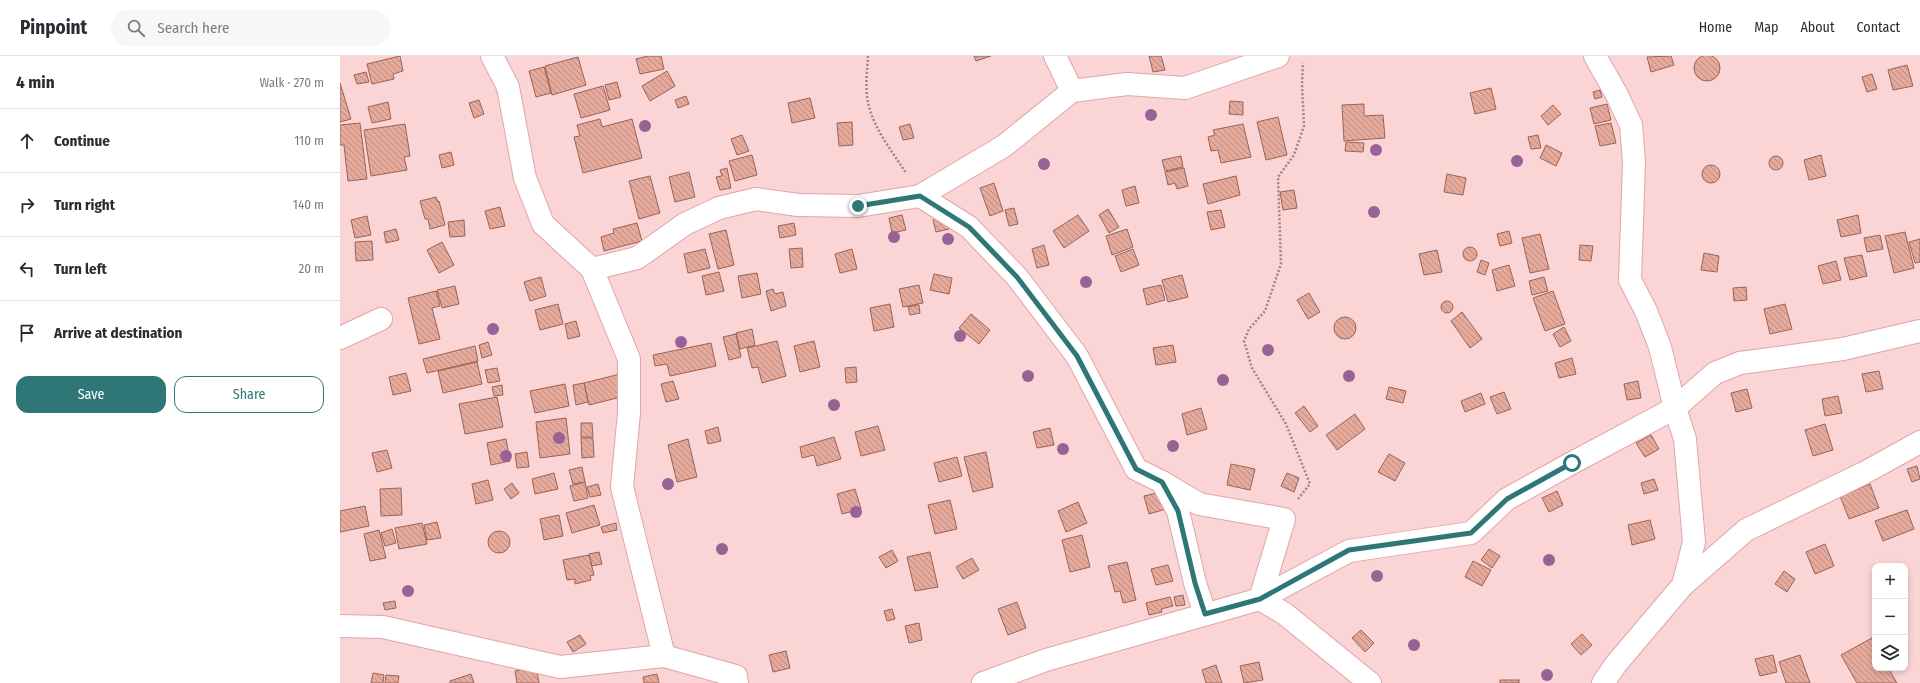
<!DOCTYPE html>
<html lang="en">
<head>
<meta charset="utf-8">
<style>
  :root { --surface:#fff; --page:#f7f7f7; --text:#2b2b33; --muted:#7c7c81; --line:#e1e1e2; --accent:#2e7776 }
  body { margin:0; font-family:"Fira Sans Condensed",sans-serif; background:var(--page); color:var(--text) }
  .controls { position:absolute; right:12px; bottom:12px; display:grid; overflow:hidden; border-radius:8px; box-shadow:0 2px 6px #0003 }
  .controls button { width:36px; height:36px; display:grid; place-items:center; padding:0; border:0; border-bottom:1px solid var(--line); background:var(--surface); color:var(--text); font:20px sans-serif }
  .stop { position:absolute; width:12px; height:12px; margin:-9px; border:3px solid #2e7776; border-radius:50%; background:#fff }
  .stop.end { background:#2e7776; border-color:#fff; box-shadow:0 1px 4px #0008 }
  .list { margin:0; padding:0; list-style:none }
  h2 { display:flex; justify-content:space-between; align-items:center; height:52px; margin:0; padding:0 16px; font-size:17px }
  h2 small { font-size:13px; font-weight:400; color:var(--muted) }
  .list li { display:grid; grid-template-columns:26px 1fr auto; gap:12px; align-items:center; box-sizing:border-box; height:64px; padding:0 16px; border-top:1px solid var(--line) }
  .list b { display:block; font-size:15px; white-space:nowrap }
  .list em { font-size:13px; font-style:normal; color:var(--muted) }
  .actions { display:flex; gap:8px; padding:12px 16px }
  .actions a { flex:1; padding:9px 0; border:1px solid var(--accent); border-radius:12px; text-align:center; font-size:14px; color:var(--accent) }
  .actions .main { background:var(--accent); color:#fff }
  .icon { flex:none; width:22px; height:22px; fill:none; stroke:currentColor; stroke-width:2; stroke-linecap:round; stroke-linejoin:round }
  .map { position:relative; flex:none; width:1580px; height:627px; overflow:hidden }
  header { display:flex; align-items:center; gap:24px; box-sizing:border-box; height:56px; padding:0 20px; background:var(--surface); border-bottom:1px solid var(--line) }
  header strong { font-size:19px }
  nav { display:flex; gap:22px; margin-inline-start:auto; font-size:14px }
  .search { width:280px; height:36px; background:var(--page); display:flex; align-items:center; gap:10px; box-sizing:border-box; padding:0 14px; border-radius:22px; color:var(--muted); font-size:15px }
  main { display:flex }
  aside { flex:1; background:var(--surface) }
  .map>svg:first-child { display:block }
</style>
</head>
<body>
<header>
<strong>Pinpoint</strong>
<div class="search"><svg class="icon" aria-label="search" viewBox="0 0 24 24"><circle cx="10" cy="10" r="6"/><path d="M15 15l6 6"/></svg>Search here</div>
<nav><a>Home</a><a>Map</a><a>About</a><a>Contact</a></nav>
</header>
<main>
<aside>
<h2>4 min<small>Walk · 270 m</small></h2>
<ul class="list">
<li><svg class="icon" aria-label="ahead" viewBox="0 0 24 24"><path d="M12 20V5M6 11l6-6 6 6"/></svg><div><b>Continue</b></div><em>110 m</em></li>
<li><svg class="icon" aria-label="right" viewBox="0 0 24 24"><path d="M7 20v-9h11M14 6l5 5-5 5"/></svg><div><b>Turn right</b></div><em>140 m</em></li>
<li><svg class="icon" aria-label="left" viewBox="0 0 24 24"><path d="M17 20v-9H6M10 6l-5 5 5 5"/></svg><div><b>Turn left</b></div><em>20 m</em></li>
<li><svg class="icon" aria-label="arrive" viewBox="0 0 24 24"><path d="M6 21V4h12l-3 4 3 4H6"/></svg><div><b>Arrive at destination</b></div></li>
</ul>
<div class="actions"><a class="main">Save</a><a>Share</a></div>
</aside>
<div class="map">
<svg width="1580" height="627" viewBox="0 0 1580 627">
  <defs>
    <pattern id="building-back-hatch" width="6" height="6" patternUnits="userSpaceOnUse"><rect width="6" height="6" fill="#e6aa9c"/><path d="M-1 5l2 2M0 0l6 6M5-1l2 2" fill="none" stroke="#bc8b80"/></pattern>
  </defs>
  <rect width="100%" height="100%" fill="#fbd4d6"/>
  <g fill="url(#building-back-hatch)" stroke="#996356">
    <circle cx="1367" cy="12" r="13"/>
    <path d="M60,0L63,15L53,18L54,23L32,28L27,8Z"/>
    <path d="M308,0H321L324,13L300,18L296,3Z"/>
    <path d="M634,0H651L636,5Z"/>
    <path d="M809,0H821L825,14L813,16Z"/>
    <path d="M1331,0L1334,9L1311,16L1307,1Z"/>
    <path d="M238,1L246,29L212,39L205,10Z"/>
    <path d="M1567,9L1573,30L1553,34L1548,14Z"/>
    <path d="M204,11L211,37L196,41L189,15Z"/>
    <path d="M327,15L335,30L310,45L302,30Z"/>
    <path d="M26,16L29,26L17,28L14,19Z"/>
    <path d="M1532,18L1537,33L1527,36L1522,21Z"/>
    <path d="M277,26L281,41L269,44L265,29Z"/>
    <path d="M0,27L11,63L0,66Z"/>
    <path d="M263,30L270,54L241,62L234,38Z"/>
    <path d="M1151,32L1156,53L1135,58L1130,37Z"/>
    <path d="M1260,34L1262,41L1255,43L1253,36Z"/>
    <path d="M346,40L349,48L338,52L335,44Z"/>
    <path d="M470,42L475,62L452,67L448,47Z"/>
    <path d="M139,44L144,58L134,62L129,47Z"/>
    <path d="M890,45L903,46V59L889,58Z"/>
    <path d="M48,46L51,63L32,67L28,51Z"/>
    <path d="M1024,48V60L1043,59L1045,82L1004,85L1002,49Z"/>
    <path d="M1267,48L1271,64L1254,68L1250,52Z"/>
    <path d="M1213,49L1221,58L1208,69L1201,60Z"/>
    <path d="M938,61L947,99L926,104L917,66Z"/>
    <path d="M260,63L262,71L292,63L302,102L243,117L234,81L240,80L237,69Z"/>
    <path d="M512,66L513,89L499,90L497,67Z"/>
    <path d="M20,67L27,123L8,125L4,89H0V69Z"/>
    <path d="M1271,67L1276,87L1260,90L1255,70Z"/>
    <path d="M65,68L70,100L64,101L67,114L31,120L24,74Z"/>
    <path d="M570,68L574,82L563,84L559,71Z"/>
    <path d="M903,68L911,101L881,107L878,94L871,95L868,81L875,79L873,74Z"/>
    <path d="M402,79L409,95L397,99L391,83Z"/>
    <path d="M1198,79L1201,92L1191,93L1188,81Z"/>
    <path d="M1006,86L1024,87L1023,96L1005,95Z"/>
    <path d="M1206,89L1222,97L1216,110L1200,102Z"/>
    <path d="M111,96L114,109L102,112L99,99Z"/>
    <path d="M412,99L417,119L395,125L389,105Z"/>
    <path d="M1481,99L1486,120L1469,124L1464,104Z"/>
    <path d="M841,100L843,111L825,115L822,104Z"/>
    <circle cx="1436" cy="107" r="7"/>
    <circle cx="1371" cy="118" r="9"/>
    <path d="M387,112L391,132L380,134L376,121L382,120L380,114Z"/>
    <path d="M844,112L848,130L837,133L835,127L828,129L825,116Z"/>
    <path d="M349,116L355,141L335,146L329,121Z"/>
    <path d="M1107,118L1126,122L1123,139L1104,136Z"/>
    <path d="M310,120L320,157L299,163L289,125Z"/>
    <path d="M896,120L900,139L868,148L863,128Z"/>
    <path d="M654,127L663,155L650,160L640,132Z"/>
    <path d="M795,130L799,147L786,150L782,134Z"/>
    <path d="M954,134L957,152L943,154L940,136Z"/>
    <path d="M96,141L98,146L99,145L105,169L90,173L88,163H85L80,145Z"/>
    <path d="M160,151L165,170L150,173L145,155Z"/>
    <path d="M674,152L678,168L669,170L665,154Z"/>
    <path d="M768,153L779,171L769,177L759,159Z"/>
    <path d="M881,154L885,171L871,174L867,156Z"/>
    <path d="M562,159L566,174L552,177L549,162Z"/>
    <path d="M738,159L749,175L724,192L713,175Z"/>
    <path d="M1518,159L1521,177L1501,181L1497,164Z"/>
    <path d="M27,160L31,179L15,182L11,164Z"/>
    <path d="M607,160L609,173L596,176L593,164Z"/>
    <path d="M124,164L125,180L110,181L108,166Z"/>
    <path d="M297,167L302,185L264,195L261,181L274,177L273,173Z"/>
    <path d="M454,167L456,179L440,182L438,170Z"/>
    <path d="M56,173L59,184L46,187L44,176Z"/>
    <path d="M787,173L793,191L772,199L766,180Z"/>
    <path d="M386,174L394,209L378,213L369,178Z"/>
    <path d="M1169,175L1172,187L1160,190L1157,178Z"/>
    <path d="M1565,176L1574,212L1554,217L1545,180Z"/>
    <path d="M1200,178L1209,213L1190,217L1182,182Z"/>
    <path d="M1540,179L1543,193L1527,196L1524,182Z"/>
    <path d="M1580,183V206L1575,207L1569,186Z"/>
    <path d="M32,185L33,204L16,205L15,186Z"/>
    <path d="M102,186L114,209L99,217L87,194Z"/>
    <path d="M704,189L709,209L697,212L692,193Z"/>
    <path d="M1240,189L1253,190L1251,205L1239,204Z"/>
    <circle cx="1130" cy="198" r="7"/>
    <path d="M462,192L463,211L451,212L449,193Z"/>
    <path d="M365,193L370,212L348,217L344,198Z"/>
    <path d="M512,193L517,213L500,217L495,198Z"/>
    <path d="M793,193L799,209L781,216L775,200Z"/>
    <path d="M1097,194L1102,216L1084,219L1079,198Z"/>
    <path d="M1364,197L1379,200L1377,216L1361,214Z"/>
    <path d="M1522,199L1527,220L1510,224L1504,202Z"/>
    <path d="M1141,204L1149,207L1145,219L1137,216Z"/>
    <path d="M1496,205L1501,224L1483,228L1478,210Z"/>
    <path d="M1169,209L1175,230L1157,235L1152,214Z"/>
    <path d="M379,216L384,235L366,239L362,220Z"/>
    <path d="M417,217L421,238L402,242L398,220Z"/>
    <path d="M594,218L612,222L609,238L590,234Z"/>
    <path d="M842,219L848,241L828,246L822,224Z"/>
    <path d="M201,221L206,240L190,245L184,226Z"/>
    <path d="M1204,221L1208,235L1192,239L1189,225Z"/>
    <path d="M579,229L583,247L563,251L559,233Z"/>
    <path d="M821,229L825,244L807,249L803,233Z"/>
    <path d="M115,230L119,248L102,252L97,234Z"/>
    <path d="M1406,231L1407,244L1394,245L1393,232Z"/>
    <path d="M433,233L435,238L443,236L446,250L431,255L426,235Z"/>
    <path d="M96,235L100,250L92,252L100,283L79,288L68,242Z"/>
    <path d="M1213,235L1225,268L1205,275L1193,242Z"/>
    <path d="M969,237L980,256L968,263L957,244Z"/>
    <circle cx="1107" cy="251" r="6"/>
    <path d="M218,248L223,268L200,274L195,254Z"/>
    <path d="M550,248L554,271L534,275L530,252Z"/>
    <path d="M1445,248L1452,273L1430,278L1424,253Z"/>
    <path d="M579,249L580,257L570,259L568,251Z"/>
    <path d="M1122,256L1142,283L1130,292L1111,265Z"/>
    <path d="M631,258L650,274L639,288L619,272Z"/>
    <circle cx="1005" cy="272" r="11"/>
    <path d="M236,265L240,280L228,283L225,268Z"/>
    <path d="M1224,271L1231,285L1220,291L1213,278Z"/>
    <path d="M412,273L415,289L400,293L396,277Z"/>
    <path d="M396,278L401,301L389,304L383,281Z"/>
    <path d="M437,285L446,320L422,327L418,311L412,312L407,292Z"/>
    <path d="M474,285L480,311L460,316L454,290Z"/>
    <path d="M148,286L152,299L142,302L139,289Z"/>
    <path d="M371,287L376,310L330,320L327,308L315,310L313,299Z"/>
    <path d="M833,289L836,306L816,309L813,292Z"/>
    <path d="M135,290L138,305L87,317L83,303Z"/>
    <path d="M1232,302L1236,318L1219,322L1215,307Z"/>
    <path d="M137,306L142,328L103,337L98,315Z"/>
    <path d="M516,311L517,326L506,327L505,312Z"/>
    <path d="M157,312L160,325L148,327L145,314Z"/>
    <path d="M1539,315L1543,333L1526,336L1522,318Z"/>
    <path d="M66,317L71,335L53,339L49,321Z"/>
    <path d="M280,318L285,340L249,349L244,327Z"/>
    <path d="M333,325L339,343L326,346L321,328Z"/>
    <path d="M1298,325L1301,342L1287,344L1284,328Z"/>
    <path d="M244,327L248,346L236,349L233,329Z"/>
    <path d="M225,328L229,350L195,357L190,335Z"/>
    <path d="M162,329L163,339L154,340L152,331Z"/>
    <path d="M1049,331L1066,335L1063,347L1046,343Z"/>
    <path d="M1407,333L1412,352L1396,356L1391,337Z"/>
    <path d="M1164,336L1171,353L1157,358L1150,341Z"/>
    <path d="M1141,337L1145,348L1125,356L1121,345Z"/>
    <path d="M1498,340L1502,357L1485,360L1482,343Z"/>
    <path d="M157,341L163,371L125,378L119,348Z"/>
    <path d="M964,350L978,370L970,376L955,357Z"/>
    <path d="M861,352L867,373L847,379L842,358Z"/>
    <path d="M1015,358L1025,373L997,394L986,379Z"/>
    <path d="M226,362L230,398L200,402L196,366Z"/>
    <path d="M241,367H252L253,381H241Z"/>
    <path d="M1485,368L1493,394L1473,400L1465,374Z"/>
    <path d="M538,370L545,394L521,400L515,376Z"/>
    <path d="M378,371L381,385L368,388L365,375Z"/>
    <path d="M710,372L714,389L697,392L693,376Z"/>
    <path d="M1311,379L1319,393L1305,401L1296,387Z"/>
    <path d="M494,381L501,403L477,410L474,399L462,402L460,391Z"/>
    <path d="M241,382H253L254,401L242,402Z"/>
    <path d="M166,383L170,405L151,409L147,387Z"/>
    <path d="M348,383L357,421L337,426L328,389Z"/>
    <path d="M47,394L52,412L37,416L32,397Z"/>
    <path d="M187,396L189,411L177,412L175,398Z"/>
    <path d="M646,396L653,431L633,436L624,401Z"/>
    <path d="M1049,398L1065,407L1055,425L1038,416Z"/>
    <path d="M617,401L622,420L599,426L594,407Z"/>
    <path d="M891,408L915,413L910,434L887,429Z"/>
    <path d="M1577,410L1580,423L1572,426L1567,413Z"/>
    <path d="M242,411L245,426L233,428L229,414Z"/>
    <path d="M214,417L218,433L195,438L192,423Z"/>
    <path d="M947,417L959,422L954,436L941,430Z"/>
    <path d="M1314,423L1318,434L1304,438L1301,427Z"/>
    <path d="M148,424L153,444L136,448L132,428Z"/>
    <path d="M245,426L248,442L234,445L230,430Z"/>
    <path d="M172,427L179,437L171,443L164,433Z"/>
    <path d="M258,428L261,439L250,441L247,431Z"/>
    <path d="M1530,428L1539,452L1509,463L1500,440Z"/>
    <path d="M61,432L62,459L41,460L40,433Z"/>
    <path d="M515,433L521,453L502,458L497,438Z"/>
    <path d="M1217,435L1223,449L1209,456L1202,442Z"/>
    <path d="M821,436L826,453L809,458L804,440Z"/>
    <path d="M610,444L617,473L595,478L588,449Z"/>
    <path d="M738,446L747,467L726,476L718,455Z"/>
    <path d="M254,449L260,469L232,477L226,457Z"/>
    <path d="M25,450L29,470L0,476V455Z"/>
    <path d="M1567,454L1574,473L1543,485L1535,465Z"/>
    <path d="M219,459L223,480L204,484L200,463Z"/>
    <path d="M1310,464L1315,483L1292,489L1288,469Z"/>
    <path d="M97,466L101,482L87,484L84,469Z"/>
    <path d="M82,467L87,488L59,493L55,472Z"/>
    <path d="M276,467L277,474L263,477L261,471Z"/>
    <path d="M52,473L56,487L45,490L41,477Z"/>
    <path d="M39,474L46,502L30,505L24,478Z"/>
    <circle cx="159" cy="486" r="11"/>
    <path d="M742,479L750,511L730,516L722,484Z"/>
    <path d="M1485,488L1494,510L1475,518L1466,496Z"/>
    <path d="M1149,493L1160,500L1152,512L1141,504Z"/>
    <path d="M552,494L558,505L546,512L539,501Z"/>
    <path d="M259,496L262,508L252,510L249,498Z"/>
    <path d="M590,496L598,531L575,535L567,501Z"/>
    <path d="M249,499L254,519L250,520L251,524L235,528V523L227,524L223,504Z"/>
    <path d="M632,502L639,514L623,523L616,511Z"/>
    <path d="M1133,505L1151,514L1142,530L1125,521Z"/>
    <path d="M787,506L796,544L783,547L780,535L775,536L768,510Z"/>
    <path d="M828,509L833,525L816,529L811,513Z"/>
    <path d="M1444,515L1455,523L1447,536L1435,528Z"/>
    <path d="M843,539L845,549L836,550L834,541Z"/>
    <path d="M830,541L833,550L821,553L822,556L809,559L806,547Z"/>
    <path d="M55,545L56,552L45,554L43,547Z"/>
    <path d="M677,546L686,572L668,579L658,553Z"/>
    <path d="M552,553L555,563L547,565L544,555Z"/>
    <path d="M579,567L582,584L569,587L565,570Z"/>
    <path d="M1021,574L1034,587L1025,596L1012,582Z"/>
    <path d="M1242,578L1252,589L1241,599L1231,588Z"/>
    <path d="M240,579L246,588L233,596L227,586Z"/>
    <path d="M1532,582L1535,587V612H1548L1557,627H1517L1501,599Z"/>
    <path d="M446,595L450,612L433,616L429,599Z"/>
    <path d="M1433,599L1437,616L1420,620L1415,603Z"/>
    <path d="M1460,599L1470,627H1446L1439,606Z"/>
    <path d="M919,606L923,624L904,627L900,610Z"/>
    <path d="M876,609L882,627H866L862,614Z"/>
    <path d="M196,610L199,627H177L175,615Z"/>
    <path d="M33,617L44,619L43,627H31Z"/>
    <path d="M131,618L134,627H110V625Z"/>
    <path d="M317,618L319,627H304L303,621Z"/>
    <path d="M46,619L59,620L58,627H45Z"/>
    <rect x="1160" y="624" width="19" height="3"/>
  </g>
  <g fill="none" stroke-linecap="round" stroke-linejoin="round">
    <g stroke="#e2a4a8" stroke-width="24">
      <g id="street">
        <path d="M152,0L168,31L185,122L203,168L252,213L289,303V357L282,431L324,600"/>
        <path d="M715,0L732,35"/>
        <path d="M1255,0L1277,39L1291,69L1294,106L1290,224L1306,255L1320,291L1335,352L1345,383L1354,486L1343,529L1276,608L1263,627"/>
        <path d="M580,140L664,90L732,35L787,28L845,32L938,0"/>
        <path d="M252,213L297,202L345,168L379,152L416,143L458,149L518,150L580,140L629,171L677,221L737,300L796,413L822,426L859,448L944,463L920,543L945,558L1030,627"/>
        <path d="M0,282L41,263"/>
        <path d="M822,426L838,455L855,527L865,558"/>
        <path d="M1343,529L1406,474L1524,417L1580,386"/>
        <path d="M0,570L43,571L220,611L324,600L396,620L397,627"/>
        <path d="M643,627L706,604L920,543L1009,495L1131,477L1167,443L1232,407L1335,352L1375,317L1400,307L1503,293L1580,275"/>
      </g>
    </g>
    <g stroke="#a28384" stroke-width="2.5" stroke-dasharray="2 2" stroke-linecap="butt">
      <path d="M528,0C527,15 525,32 528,46C533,72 552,95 566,117"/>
      <path d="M958,443L970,428L946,368L912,312L904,285L909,273L925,255L941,208L938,121L954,99L964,70L962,28L963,7"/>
    </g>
    <use href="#street" stroke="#fff" stroke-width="22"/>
  </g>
  <g fill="#996296">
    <circle cx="811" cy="59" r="6"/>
    <circle cx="305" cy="70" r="6"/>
    <circle cx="1036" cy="94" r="6"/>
    <circle cx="1177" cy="105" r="6"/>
    <circle cx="704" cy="108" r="6"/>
    <circle cx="1034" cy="156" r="6"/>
    <circle cx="554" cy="181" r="6"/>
    <circle cx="608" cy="183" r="6"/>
    <circle cx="746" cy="226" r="6"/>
    <circle cx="153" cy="273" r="6"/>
    <circle cx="620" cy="280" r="6"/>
    <circle cx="341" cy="286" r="6"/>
    <circle cx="928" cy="294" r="6"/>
    <circle cx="688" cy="320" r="6"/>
    <circle cx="1009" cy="320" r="6"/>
    <circle cx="883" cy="324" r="6"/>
    <circle cx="494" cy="349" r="6"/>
    <circle cx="219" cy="382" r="6"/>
    <circle cx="833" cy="390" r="6"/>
    <circle cx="723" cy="393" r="6"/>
    <circle cx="166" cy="400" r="6"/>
    <circle cx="328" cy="428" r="6"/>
    <circle cx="516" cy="456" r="6"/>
    <circle cx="382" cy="493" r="6"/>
    <circle cx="1209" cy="504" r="6"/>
    <circle cx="1037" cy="520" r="6"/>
    <circle cx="68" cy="535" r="6"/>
    <circle cx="1074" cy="589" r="6"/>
    <circle cx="1207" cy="619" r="6"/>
  </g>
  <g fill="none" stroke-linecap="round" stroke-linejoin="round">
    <path stroke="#2e7776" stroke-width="5" d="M518,150L580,140L629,171L677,221L737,300L796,413L822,426L838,455L855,527L865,558L920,543L1009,494L1131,477L1167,443L1232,407"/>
  </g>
</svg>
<div class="controls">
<button>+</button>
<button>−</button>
<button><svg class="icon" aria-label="layers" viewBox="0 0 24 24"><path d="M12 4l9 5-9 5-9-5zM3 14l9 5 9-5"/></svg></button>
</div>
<div class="stop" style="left:1232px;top:407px"></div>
<div class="stop end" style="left:518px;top:150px"></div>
</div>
</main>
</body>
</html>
